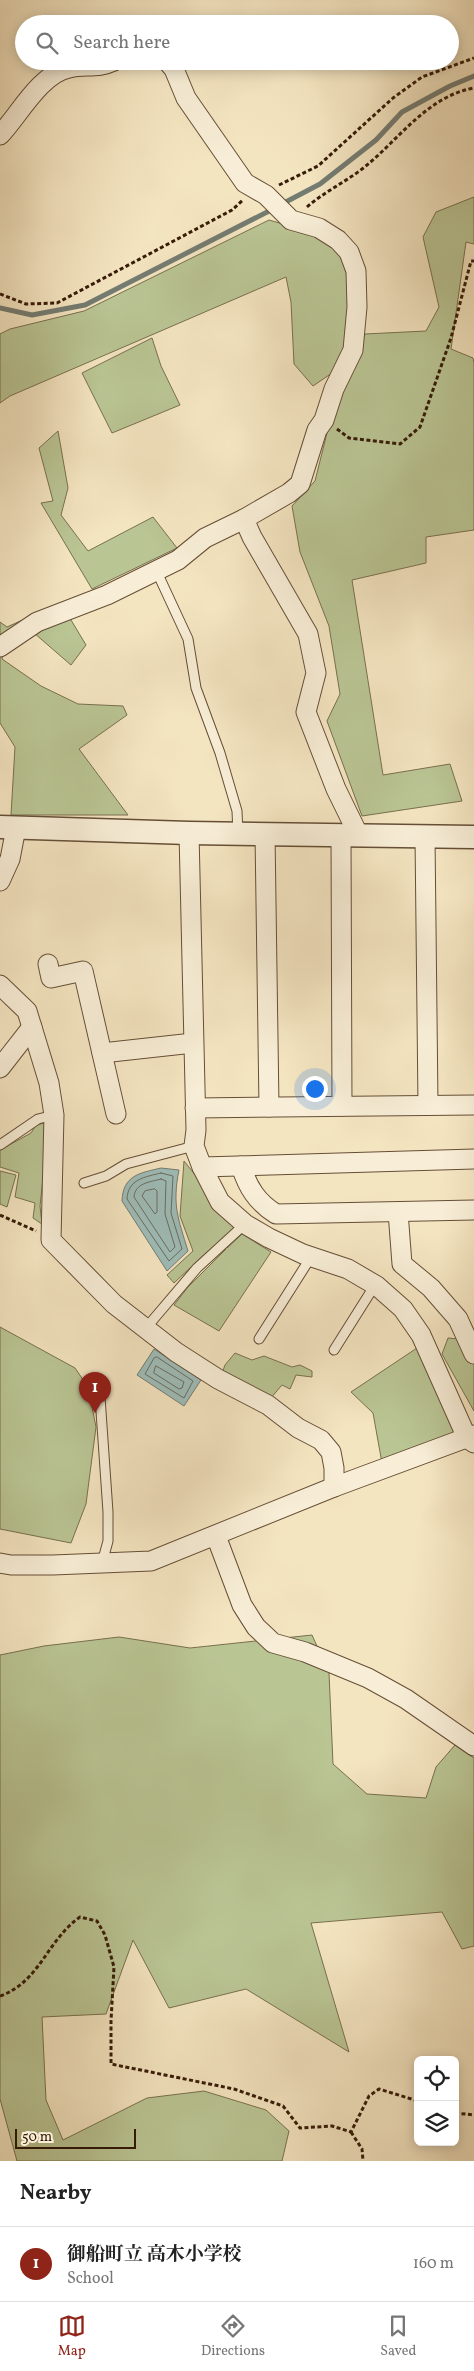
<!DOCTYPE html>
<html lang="en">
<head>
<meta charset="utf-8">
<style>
  :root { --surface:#fff; --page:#f6f6f6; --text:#222; --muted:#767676; --line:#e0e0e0; --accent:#8f2418 }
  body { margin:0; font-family:Vollkorn,"Noto Serif JP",serif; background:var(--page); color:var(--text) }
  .controls { position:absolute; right:15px; bottom:15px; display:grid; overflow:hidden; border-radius:8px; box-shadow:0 2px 12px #0003 }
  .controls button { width:45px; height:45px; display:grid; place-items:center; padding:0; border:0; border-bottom:1px solid var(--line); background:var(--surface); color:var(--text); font:25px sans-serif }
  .scale { position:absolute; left:15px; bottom:12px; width:121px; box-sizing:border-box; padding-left:5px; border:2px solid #361b07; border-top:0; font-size:14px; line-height:18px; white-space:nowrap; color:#361b07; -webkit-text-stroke:4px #f8eed7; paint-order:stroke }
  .you { position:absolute; left:314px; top:1088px; width:18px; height:18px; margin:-12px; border:4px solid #fff; border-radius:50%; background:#1a73e8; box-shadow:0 0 0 8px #1a73e833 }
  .badge { display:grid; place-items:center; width:32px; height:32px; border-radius:50%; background:var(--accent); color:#fff; font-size:16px; font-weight:700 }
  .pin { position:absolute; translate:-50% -41px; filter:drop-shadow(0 1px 2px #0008) }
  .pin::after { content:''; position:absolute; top:26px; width:18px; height:15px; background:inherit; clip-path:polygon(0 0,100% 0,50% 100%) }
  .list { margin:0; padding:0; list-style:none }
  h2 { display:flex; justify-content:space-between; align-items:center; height:65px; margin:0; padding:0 20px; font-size:21px }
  h2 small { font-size:16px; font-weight:400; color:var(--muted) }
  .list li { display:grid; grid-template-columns:32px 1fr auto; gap:15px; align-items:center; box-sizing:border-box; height:75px; padding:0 20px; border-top:1px solid var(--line) }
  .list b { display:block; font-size:19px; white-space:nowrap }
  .list p { margin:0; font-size:16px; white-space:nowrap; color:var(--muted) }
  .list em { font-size:16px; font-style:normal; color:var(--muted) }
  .icon { flex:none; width:28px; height:28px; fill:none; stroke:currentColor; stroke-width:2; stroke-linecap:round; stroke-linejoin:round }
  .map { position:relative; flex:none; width:474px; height:2161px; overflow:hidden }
  .search { position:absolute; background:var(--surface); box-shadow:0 2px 12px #0003; left:15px; right:15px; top:15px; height:55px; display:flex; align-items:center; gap:12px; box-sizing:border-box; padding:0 18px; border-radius:28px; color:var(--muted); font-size:19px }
  .sheet { height:140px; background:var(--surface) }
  nav { display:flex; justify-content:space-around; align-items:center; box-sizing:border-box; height:70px; border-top:1px solid var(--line); background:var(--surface); font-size:14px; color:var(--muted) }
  nav a { display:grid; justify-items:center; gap:2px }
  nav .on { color:var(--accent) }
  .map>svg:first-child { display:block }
</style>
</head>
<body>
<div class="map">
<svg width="474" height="2161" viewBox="0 0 474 2161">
  <rect width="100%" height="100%" fill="#f4e5c1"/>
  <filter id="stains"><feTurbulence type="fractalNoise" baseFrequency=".004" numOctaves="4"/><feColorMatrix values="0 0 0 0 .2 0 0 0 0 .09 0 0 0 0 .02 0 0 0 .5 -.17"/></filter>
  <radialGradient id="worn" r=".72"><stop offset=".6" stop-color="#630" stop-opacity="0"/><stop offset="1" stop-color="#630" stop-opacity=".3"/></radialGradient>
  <g fill="#bac594" stroke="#78704e">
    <path d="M474,197V244L466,242L451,349L473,358L474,363V530L426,537V563L352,580L383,775L450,764L462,801L362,816L327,721L340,694L329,626L300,552L292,506L315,481L327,433L365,334L426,331L439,307L423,237L436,212Z"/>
    <path d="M269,220L331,238L351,272L353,318L338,369L313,386L294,364L291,302L286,277L10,396L0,403V334L10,329L84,311Z"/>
    <path d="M152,338L161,366L180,405L112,433L82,373Z"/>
    <path d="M58,431L68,488L61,515L88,551L153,517L177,548L92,589L41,503L53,501L39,448Z"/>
    <path d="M49,608L68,615L86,645L71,665L34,633L5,642L2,659L41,686L78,704L123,706L127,715L79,749L128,815H11L15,747L0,723V622L7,627Z"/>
    <path d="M49,1122L40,1206L42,1224L33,1218L35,1203L15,1197L19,1173L0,1167V1150L31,1133L36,1125Z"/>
    <path d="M184,1161L236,1226L227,1248L242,1234L271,1252L219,1331L174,1305L188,1287L226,1249L208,1251L174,1283L167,1275L193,1251L180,1216Z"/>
    <path d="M0,1171L16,1175L7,1207L0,1204Z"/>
    <path d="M0,1327L75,1368L88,1387L96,1427L86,1504L71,1543L0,1529Z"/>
    <path d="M448,1338L459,1339L474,1363V1411L442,1354Z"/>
    <path d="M417,1348L456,1434L382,1463L373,1413L351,1392Z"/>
    <path d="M235,1353L252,1360L264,1356L292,1367L300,1365L312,1371V1377L296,1375L290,1389L282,1385L270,1399L221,1376L225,1365Z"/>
    <path d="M312,1635L329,1673L333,1764L367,1794L426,1798L436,1767L455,1745L474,1758V1946L462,1949L442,1912L311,1923L349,2052L246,1989L169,2008L133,1940L106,2014L42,2017L46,2100L63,2140L147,2098L204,2091L266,2110L289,2131L282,2161H17L0,2099V1655L44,1646L119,1637L190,1648Z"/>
  </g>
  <g fill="#9ebdb9" stroke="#747c72">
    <path d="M161,1168L179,1170C172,1205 178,1218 188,1251L167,1271L122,1201C123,1175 140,1173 161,1168Z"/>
    <path d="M154,1349L201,1380L184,1406L137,1375Z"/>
  </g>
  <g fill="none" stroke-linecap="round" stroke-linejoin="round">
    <g stroke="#6a6c60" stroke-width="1">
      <path d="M161,1173L173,1176L171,1213L182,1249L169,1261L127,1199C128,1179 145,1177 161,1173Z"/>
      <path d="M161,1179L166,1181L165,1214L175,1247L170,1252L134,1197C135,1183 150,1182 161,1179Z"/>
      <path d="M155,1189L157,1191V1212L155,1214L142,1196L145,1191Z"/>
      <path d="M157,1357L193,1381L184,1398L145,1374L154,1358Z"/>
      <path d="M156,1366L184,1382L182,1388L179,1389L154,1373Z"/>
    </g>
    <g stroke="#747c72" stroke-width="5">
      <path d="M280,205L320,184L376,140L402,112L450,86L474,76"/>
      <path d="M0,308L32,315L85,305L273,209"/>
    </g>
    <g stroke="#664e36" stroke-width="11">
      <g id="service">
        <path d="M156,570L188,639L196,688L220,753L237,811L238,834"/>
        <path d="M0,1145L38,1119L54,1115"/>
        <path d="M84,1183L106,1176L126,1164L194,1146"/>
        <path d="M146,1328L197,1268L245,1224"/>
        <path d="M259,1339L311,1257"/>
        <path d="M334,1350L375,1285"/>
        <path d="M100,1397L108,1512V1541L102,1563"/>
      </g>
    </g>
    <g stroke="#664e36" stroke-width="21">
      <g id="minor">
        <path d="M167,61L174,69L186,98L245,183L266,195L291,220L319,228L338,240L349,252L356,271L357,307L353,350L334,389L324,420L317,430L300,484L289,493L244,519L252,537L308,634L316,673L306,712L336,789L359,836"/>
        <path d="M0,135C19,115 40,74 69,68C85,64 97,69 114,61"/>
        <path d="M0,647L37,622L107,595L178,560L205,538L244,519"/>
        <path d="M189,833L196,1130L194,1146L202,1167L220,1202L245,1224L269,1238L303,1254L348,1269L377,1286L403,1309L421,1335L467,1438L474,1443"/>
        <path d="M265,834L269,1107"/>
        <path d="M341,836L342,1106"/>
        <path d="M425,836L428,1105"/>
        <path d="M0,881L10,859L16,828"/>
        <path d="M48,964L51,978L83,971L116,1114"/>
        <path d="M0,985L27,1011L49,1083L54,1115L51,1240L114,1304L176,1352L218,1379L268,1405L298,1428L321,1440L331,1452L334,1468V1487"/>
        <path d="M102,1053L193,1043"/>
        <path d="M0,1068L32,1027"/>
        <path d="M195,1108L474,1105"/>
        <path d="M241,1166C248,1188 257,1202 276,1214L474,1210"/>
        <path d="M202,1167L474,1159"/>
        <path d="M398,1212L402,1264L431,1288L458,1319L474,1354"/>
        <path d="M216,1536L242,1605L256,1627L273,1643L305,1652L368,1678L406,1699L474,1746"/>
        <path d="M0,1563L11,1565H53L151,1561L334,1487L474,1435"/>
      </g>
    </g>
    <g stroke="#664e36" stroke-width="25">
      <path id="tertiary" d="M0,827L189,833L474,837"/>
    </g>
    <g stroke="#361b07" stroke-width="3" stroke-dasharray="4 2.5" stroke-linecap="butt">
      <path d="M279,185L318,166L393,98L422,77L474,58"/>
      <path d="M307,207C325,191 348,181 367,165C400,138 428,96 474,88"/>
      <path d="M0,294L26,304L57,303L232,210L243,200"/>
      <path d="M337,429L349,438L400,444L420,427L451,338L471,261H474"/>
      <path d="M0,1215L36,1231"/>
      <path d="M0,1996C40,1982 47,1940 80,1917L97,1921L105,1935L114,1967L111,2021V2064L234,2089L283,2106L300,2128L332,2126L351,2132L369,2096L379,2089L418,2101"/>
      <path d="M455,2113L474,2115"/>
      <path d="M351,2132L362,2149L363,2161"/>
    </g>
    <use href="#service" stroke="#f8eed7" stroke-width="9"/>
    <use href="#minor" stroke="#f8eed7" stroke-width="19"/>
    <use href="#tertiary" stroke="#f8eed7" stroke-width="22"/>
  </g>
  <rect width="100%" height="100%" filter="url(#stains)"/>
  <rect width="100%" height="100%" fill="url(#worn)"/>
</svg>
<div class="controls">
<button><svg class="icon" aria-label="locate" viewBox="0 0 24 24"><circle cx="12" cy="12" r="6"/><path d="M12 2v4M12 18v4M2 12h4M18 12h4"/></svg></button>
<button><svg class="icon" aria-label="layers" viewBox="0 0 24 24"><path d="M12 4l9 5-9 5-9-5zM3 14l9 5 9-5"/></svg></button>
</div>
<div class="scale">50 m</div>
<div class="you"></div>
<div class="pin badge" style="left:95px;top:1413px">1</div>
<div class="search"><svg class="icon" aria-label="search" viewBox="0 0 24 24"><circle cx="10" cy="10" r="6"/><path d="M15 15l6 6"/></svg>Search here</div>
</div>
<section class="sheet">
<h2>Nearby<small></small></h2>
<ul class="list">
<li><span class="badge">1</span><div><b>御船町立 高木小学校</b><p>School</p></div><em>160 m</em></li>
</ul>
</section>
<nav>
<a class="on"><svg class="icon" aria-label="map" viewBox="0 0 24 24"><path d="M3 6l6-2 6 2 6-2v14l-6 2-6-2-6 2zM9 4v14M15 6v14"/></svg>Map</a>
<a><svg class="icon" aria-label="directions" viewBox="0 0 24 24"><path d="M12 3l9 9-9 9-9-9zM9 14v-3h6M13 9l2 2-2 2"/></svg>Directions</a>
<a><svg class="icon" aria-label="saved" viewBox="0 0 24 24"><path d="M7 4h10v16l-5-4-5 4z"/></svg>Saved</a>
</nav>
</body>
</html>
